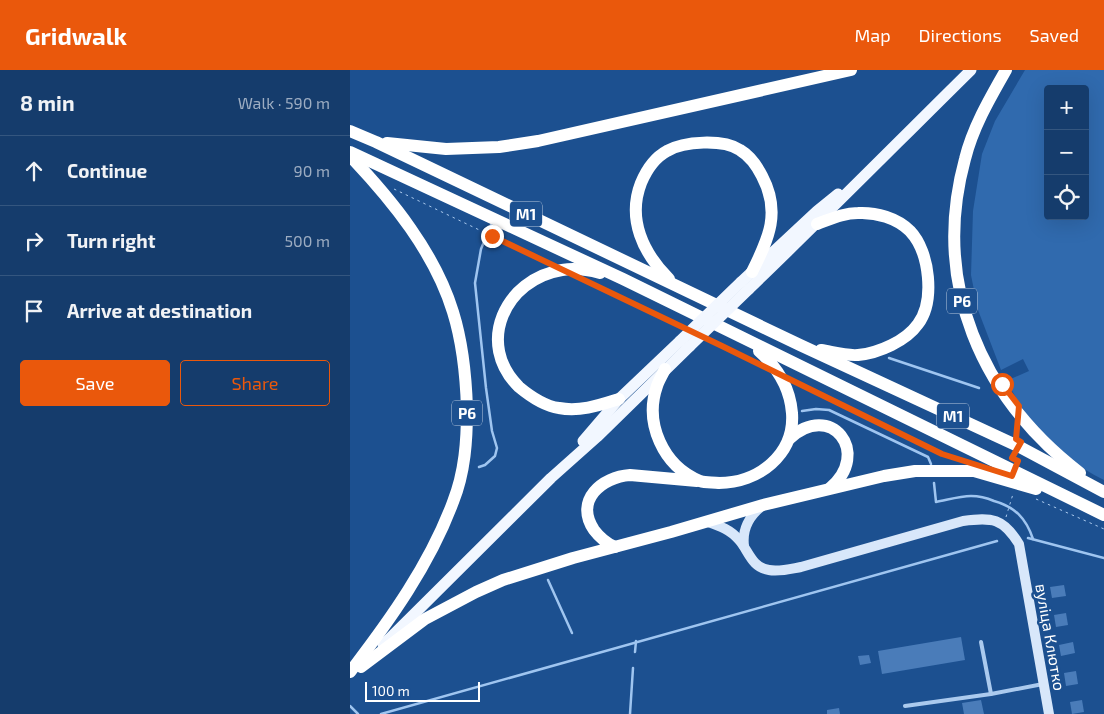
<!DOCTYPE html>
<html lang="en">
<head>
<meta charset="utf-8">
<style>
  :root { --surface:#153c6c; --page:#224774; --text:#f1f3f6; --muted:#9dadc2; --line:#34567f; --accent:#ea580c }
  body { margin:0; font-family:"Exo 2",sans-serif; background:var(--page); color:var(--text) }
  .controls { position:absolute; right:15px; top:15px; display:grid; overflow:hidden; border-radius:5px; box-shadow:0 5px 20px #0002 }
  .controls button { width:45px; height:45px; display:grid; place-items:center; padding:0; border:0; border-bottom:1px solid var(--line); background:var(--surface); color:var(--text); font:25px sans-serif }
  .scale { position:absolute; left:15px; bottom:12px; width:115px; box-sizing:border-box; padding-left:5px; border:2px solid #fff; border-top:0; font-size:14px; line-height:18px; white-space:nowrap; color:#fff; -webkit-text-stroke:4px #1c5090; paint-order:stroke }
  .stop { position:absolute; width:15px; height:15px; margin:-11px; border:4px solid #ea580c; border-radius:50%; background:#fff }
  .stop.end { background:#ea580c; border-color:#fff; box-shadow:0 1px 5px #0008 }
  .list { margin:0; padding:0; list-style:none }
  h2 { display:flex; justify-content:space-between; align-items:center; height:65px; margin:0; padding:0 20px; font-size:21px }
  h2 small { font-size:16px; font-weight:400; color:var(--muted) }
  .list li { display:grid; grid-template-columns:32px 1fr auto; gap:15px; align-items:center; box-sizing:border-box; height:70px; padding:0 20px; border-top:1px solid var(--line) }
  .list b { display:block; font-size:19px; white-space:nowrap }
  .list em { font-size:16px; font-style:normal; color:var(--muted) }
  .actions { display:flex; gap:10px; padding:15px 20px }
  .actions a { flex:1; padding:11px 0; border:1px solid var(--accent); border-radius:5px; text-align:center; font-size:18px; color:var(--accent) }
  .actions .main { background:var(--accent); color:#fff }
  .icon { flex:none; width:28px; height:28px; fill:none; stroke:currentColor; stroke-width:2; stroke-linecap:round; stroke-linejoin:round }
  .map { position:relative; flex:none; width:754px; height:644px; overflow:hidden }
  header { display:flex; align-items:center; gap:30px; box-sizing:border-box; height:70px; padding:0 25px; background:var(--accent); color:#fff }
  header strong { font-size:24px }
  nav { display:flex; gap:28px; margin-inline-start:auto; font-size:18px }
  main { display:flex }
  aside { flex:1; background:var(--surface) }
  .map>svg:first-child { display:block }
</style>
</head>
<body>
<header>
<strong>Gridwalk</strong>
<nav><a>Map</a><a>Directions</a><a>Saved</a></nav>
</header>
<main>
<aside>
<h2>8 min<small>Walk · 590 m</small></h2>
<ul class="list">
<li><svg class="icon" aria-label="ahead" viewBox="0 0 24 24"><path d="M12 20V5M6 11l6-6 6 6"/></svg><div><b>Continue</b></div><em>90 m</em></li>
<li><svg class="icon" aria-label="right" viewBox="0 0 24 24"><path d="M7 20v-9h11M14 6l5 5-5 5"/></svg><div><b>Turn right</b></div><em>500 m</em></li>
<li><svg class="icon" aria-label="arrive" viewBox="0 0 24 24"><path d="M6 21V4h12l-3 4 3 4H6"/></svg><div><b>Arrive at destination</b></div></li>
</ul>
<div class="actions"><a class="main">Save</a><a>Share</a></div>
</aside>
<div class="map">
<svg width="754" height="644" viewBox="0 0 754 644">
  <rect width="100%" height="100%" fill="#1c5090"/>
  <path fill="#306aae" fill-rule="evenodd" d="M675,0H754V410C728,398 703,376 684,354C673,341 665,325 656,311L679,301L673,289L651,300L628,240L621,205L623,141L632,84L645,51ZM698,19H735V146H698Z"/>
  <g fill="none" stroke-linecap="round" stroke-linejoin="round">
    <g stroke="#9fc5f0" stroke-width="2.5">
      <path d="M539,288L629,318"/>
      <path d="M452,341L466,339L479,340L578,387L581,394"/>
      <path d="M129,397L135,395L145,386L147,378L142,361L136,318L125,213L131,179L141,155"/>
      <path d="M584,413L586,432C597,430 610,426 621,426C628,426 637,428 644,431C665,437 676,448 683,469"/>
      <path d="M678,468L754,488"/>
      <path d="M198,510L222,563"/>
      <path d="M285,582L286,571"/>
      <path d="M0,636L8,644"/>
      <path d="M31,644L647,471"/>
      <path d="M280,644L283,598"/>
    </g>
  </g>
  <g fill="#4a7cb9">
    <path d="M714,515L716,526L702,528L700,517Z"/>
    <path d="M716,543L718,555L706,557L704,545Z"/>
    <path d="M611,567L615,590L532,604L528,581Z"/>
    <path d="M723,572L725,583L711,586L709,575Z"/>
    <path d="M519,585L521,593L510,595L508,586Z"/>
    <path d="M726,601L728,614L716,616L714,603Z"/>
    <path d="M631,630L634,644H614L612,633Z"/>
    <path d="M732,630L734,642L722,644L720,632Z"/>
    <path d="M489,638L490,644H477V640Z"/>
  </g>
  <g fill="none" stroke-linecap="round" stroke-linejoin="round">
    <g stroke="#abcaee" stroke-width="1" stroke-dasharray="2.5 4" stroke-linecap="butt">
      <path d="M44,119L198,193"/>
      <path d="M236,211L332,256"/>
      <path d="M360,270L406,293"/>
      <path d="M445,313L592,384L611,390"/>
      <path d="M686,429L754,459"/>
      <path d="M656,447L663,424"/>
    </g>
    <g stroke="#abcaee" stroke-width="4">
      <path d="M631,572L641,624"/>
      <path d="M555,636L641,624L693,614"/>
    </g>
    <g stroke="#d8e7fa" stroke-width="10">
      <path d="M358,452C370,456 381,460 389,470C399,481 401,497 419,500C429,502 440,499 451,497L613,451C642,447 653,448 669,474L699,644"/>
      <path d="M394,476C392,460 399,446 412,436"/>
    </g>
    <g stroke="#f2f7ff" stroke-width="11">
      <path d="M391,212L467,141L488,124"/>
      <path d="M399,219C474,147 547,73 621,0"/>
      <path d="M233,371L269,329L330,271"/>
      <path d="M33,575L201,408L247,367L340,276"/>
    </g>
    <g stroke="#fff" stroke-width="12">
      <path d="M656,0C640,28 623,57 615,89C581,213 631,327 730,403"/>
      <path d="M0,61L26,72L450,275L668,376L754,422"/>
      <path d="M37,73L96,79L149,77L188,71L501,0"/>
      <path d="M0,82L273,209L754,445"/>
      <path d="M0,86C42,130 85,183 103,242C113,274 116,306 117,339C117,370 115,402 103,432C80,494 40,550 0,602"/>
      <path d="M467,154C481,149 493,143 508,143C526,142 547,148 560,161C580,182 585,231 568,254C556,271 529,283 508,285C496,286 483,282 471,280"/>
      <path d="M250,203C239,200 224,198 212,200C155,209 125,274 169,317C181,327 194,336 209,338C230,342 250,335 269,329"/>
      <path d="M319,209C293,183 277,149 291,113C296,101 304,88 317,81C334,71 373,69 390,80C400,86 407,96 412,106C431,142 419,168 402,202"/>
      <path d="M315,299C313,304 309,310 307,316C294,353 313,396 350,411C356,413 363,412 369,413C408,413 445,385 442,343C440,317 428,298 409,281"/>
      <path d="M439,369C481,330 522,383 480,418"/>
      <path d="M265,477C256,473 250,468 244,460C224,430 252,407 280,405L347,411"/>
      <path d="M11,597L75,549L126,522L153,510L223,488L321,462L413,435L534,406L565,401H624L686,419"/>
    </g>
    <g stroke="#f2f7ff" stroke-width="11">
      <path d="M330,271L391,212"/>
      <path d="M340,276L399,219"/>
    </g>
  </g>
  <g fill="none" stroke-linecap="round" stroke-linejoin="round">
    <path stroke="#ea580c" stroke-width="6" d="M142,166L372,276L592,384L662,406L668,391L662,388L671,372L666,369L669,336L652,314"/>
  </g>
  <g text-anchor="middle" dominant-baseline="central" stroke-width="5" stroke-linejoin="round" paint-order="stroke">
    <g fill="#1c5090" stroke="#bbcade" stroke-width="1">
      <rect x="160" y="131.5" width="32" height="25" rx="4"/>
      <rect x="597" y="218.5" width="30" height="25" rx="4"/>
      <rect x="102" y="330.5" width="30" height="25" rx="4"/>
      <rect x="587" y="333.5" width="32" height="25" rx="4"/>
    </g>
    <g font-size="15" font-weight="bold" fill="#fff">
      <text x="176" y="144">М1</text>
      <text x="612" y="231">Р6</text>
      <text x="117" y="343">Р6</text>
      <text x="603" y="346">М1</text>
    </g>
    <g font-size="16" fill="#fff" stroke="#1c5090">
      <text transform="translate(701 567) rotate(80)">вуліца Клютко</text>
    </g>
  </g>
</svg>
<div class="controls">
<button>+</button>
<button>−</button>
<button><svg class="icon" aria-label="locate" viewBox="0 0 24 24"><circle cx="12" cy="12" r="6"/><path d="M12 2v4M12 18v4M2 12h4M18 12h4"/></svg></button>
</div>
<div class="scale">100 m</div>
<div class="stop" style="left:652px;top:314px"></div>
<div class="stop end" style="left:142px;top:166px"></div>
</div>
</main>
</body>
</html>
